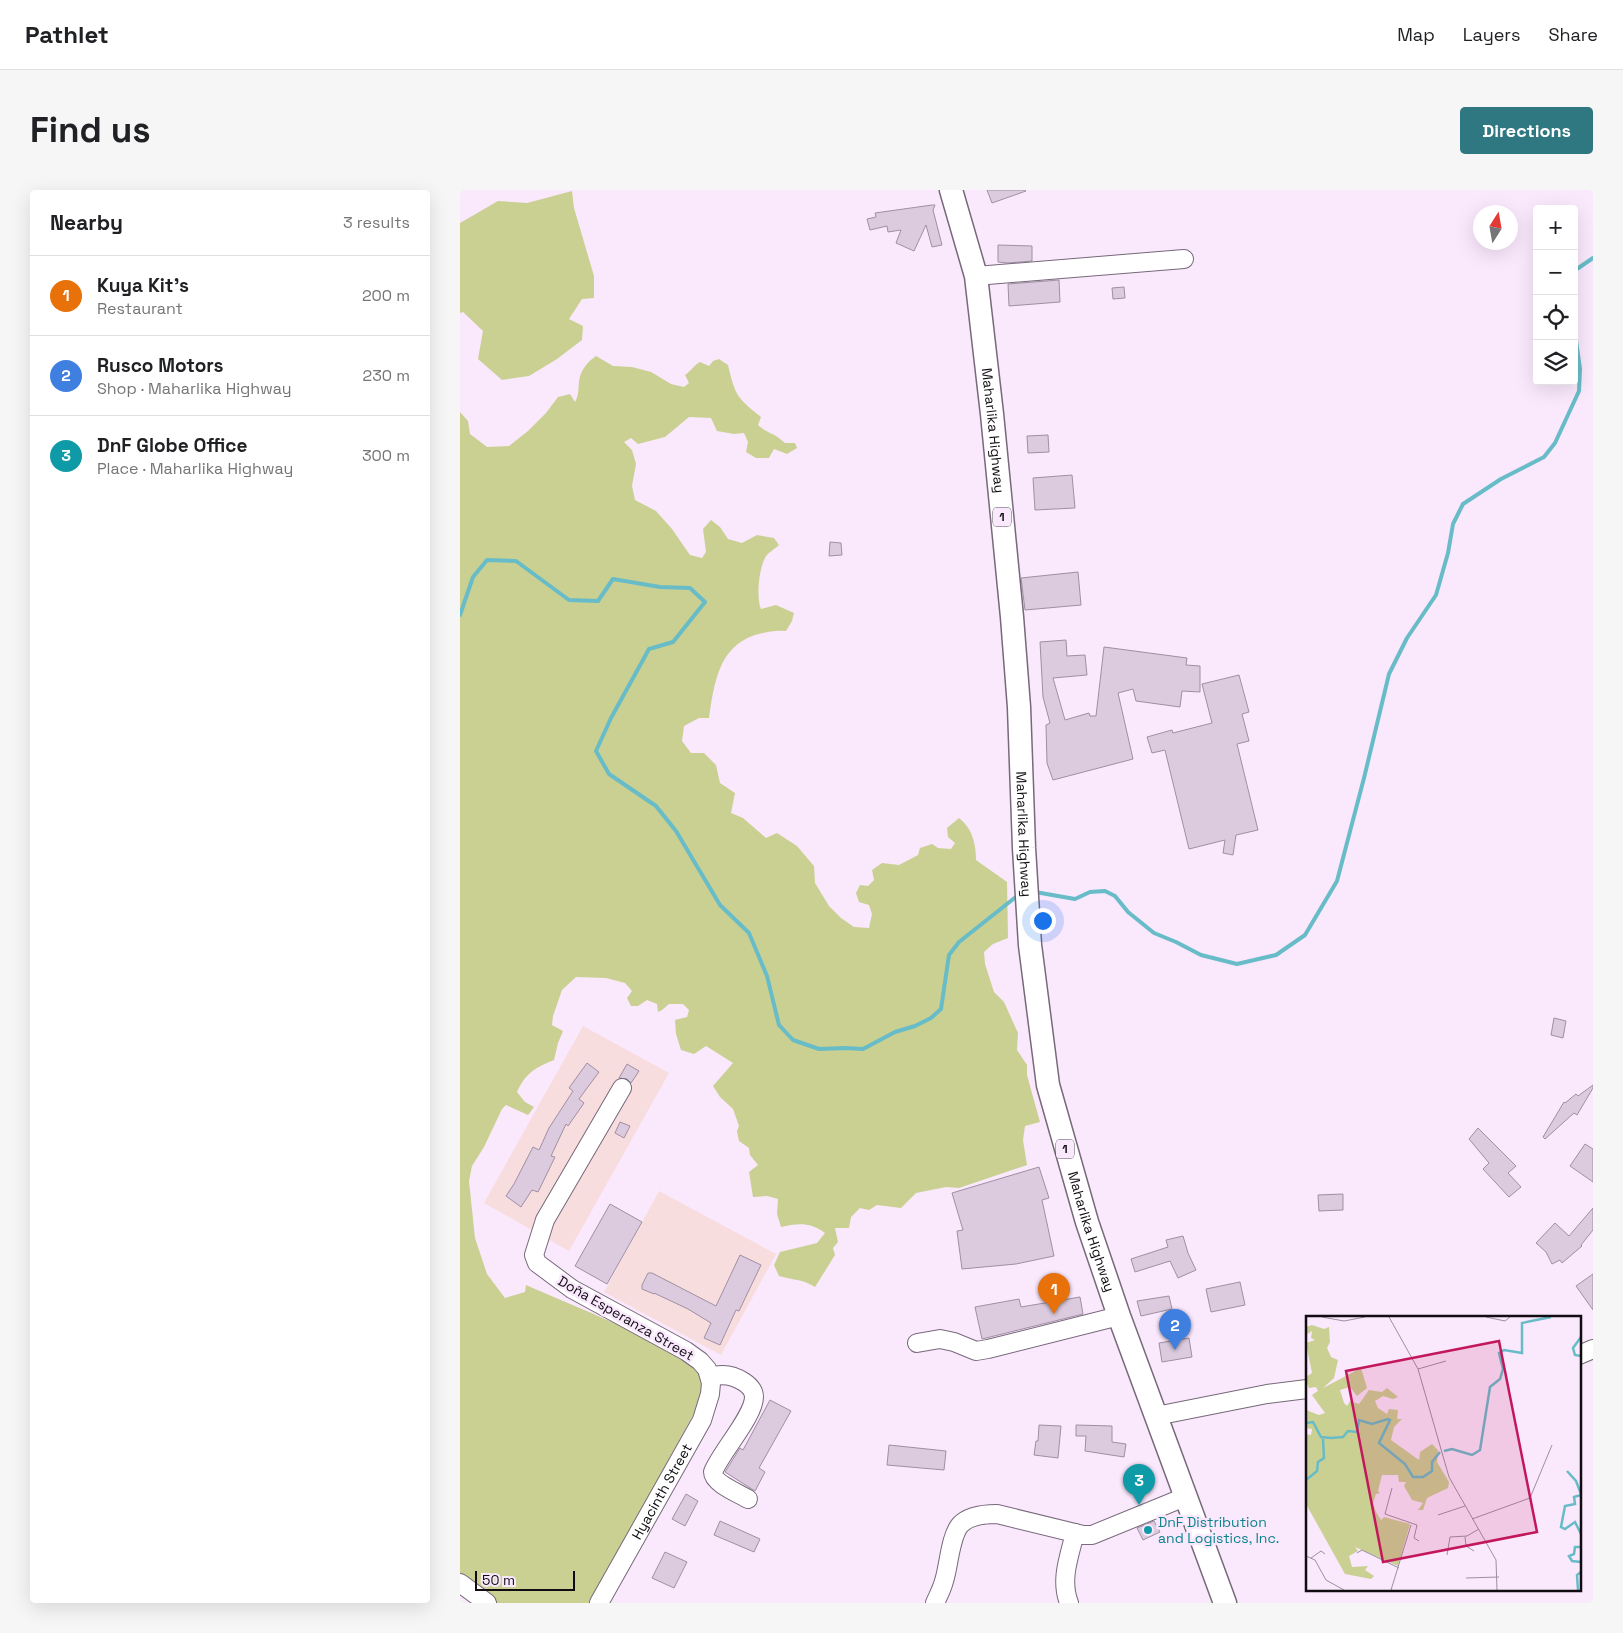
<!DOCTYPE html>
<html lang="en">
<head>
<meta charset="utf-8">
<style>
  :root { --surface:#fff; --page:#f6f6f6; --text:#202124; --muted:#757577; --line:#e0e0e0; --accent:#307881 }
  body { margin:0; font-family:"Space Grotesk",sans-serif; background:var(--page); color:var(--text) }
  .controls { position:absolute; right:15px; top:15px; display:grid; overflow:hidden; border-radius:5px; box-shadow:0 5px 20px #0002 }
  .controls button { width:45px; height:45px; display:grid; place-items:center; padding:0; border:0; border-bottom:1px solid var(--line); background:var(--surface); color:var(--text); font:25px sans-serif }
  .compass { position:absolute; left:1013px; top:15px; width:45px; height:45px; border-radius:50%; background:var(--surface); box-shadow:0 5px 20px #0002; rotate:11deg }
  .scale { position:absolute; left:15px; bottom:12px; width:100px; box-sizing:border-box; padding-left:5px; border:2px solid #110c12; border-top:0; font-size:14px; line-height:18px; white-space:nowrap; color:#110c12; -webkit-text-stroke:4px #fae8fd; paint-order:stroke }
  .you { position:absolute; left:582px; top:730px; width:18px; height:18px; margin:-12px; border:4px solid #fff; border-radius:50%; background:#1a73e8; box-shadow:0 0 0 8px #1a73e833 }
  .badge { display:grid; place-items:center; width:32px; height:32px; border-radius:50%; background:var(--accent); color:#fff; font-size:16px; font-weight:700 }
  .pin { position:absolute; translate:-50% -41px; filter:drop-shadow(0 1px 2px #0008) }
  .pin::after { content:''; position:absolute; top:26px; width:18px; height:15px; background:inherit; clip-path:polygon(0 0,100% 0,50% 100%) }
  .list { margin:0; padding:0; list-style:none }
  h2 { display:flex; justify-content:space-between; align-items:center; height:65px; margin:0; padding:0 20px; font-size:21px }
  h2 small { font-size:16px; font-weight:400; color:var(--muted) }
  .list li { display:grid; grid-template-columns:32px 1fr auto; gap:15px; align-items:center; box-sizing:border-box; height:80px; padding:0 20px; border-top:1px solid var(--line) }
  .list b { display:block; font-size:19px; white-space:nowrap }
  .list p { margin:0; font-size:16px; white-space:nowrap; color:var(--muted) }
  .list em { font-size:16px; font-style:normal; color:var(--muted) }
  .icon { flex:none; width:28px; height:28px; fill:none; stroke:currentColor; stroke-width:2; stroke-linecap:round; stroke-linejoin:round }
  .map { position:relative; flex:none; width:1133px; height:1413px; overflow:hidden; border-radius:5px }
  header { display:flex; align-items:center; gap:30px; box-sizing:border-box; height:70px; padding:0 25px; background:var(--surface); border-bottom:1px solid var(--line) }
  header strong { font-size:24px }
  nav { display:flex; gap:28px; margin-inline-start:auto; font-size:18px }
  .intro { display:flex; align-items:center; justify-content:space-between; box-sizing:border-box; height:120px; padding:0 30px }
  h1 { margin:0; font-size:35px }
  .button { padding:12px 22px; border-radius:5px; background:var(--accent); color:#fff; font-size:18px; font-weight:700 }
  main { display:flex; gap:30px; padding:0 30px }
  aside { flex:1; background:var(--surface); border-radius:5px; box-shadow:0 5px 20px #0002 }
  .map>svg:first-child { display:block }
</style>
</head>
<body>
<header>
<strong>Pathlet</strong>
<nav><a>Map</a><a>Layers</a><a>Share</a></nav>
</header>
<div class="intro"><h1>Find us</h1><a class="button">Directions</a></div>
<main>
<aside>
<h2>Nearby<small>3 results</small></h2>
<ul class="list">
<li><span class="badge" style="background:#e8710a">1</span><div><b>Kuya Kit's</b><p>Restaurant</p></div><em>200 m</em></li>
<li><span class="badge" style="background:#3f7fe0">2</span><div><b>Rusco Motors</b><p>Shop · Maharlika Highway</p></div><em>230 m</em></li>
<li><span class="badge" style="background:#0f9aa8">3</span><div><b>DnF Globe Office</b><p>Place · Maharlika Highway</p></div><em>300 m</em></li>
</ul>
</aside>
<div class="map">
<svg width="1133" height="1413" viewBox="0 0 1133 1413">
  <rect width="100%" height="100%" fill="#fae8fd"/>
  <g fill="#f8dddf">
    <path d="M123,836L209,883L109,1061L24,1013Z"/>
    <path d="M199,1001L316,1064L261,1165L144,1102Z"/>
  </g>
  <g fill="#cad092">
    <path d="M112,1L114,18L134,86V108L122,109L109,129L123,136L122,150L97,169L69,186L42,190L18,169L23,141L3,122L0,123V33L38,11L67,13Z"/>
    <path d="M136,166L153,176L172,177L191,182L211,194L224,197L229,193L225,185C231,181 234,175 240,172L249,176L253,171L259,169L268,175C275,205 277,208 301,227L298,235C308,244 315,243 325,253H335L337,258L327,264L314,259L309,268H296L286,262L288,252L284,243L274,244L257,241L251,228L229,227L205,247L178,254L171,248L164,252L172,260L176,274L172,296L175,310L196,321L212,339L230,365L242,368L246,362L243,339L251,330L260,337L268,349L282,353L297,345L314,348L319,355C315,359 307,363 305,368C299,379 296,408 301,419L316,415L334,423L332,431L326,441C314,440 306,442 295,445C258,457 254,495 249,528H239L224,536L222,551L231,563H244L256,575L260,593L275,603L271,623L283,628L306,648L317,643L337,656L354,676L355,693L369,716L381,728L394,737L409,738L412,724L409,715L399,712L396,703L400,695L408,696L414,690L412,680L422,673L439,675L458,665L460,658L472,654L478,658L491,659L495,653L488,647L487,638L499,628C512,638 516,653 516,670L547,692L548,748L533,754L524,762L525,774L534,802L544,812L558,843L557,860L567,875V885L580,932L565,936L563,950L567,975L499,998L486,997L456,1003L441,1018L417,1015L409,1020L400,1018L391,1027L389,1038H375L378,1052L373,1058L375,1065L355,1097C343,1089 332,1090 319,1086L314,1075L320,1062L357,1053L365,1043C351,1032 337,1033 321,1037L317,1024L318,1009L307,1006L293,1007L289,982L298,975L290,965L289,958L279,951L277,941L279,936L273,919L260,907L253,896L273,873L246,856L234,864L221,860L216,844L215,830L227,827L229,820L223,814H209L202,820L198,822L197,814L187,810L178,816H171L167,808L172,801L165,793L146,788L116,787L102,800L93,826L92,835L103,841L98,853L94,870C74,878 66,883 57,902L65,912L74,917L68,925L46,915L42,919L24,957L12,976L9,991L15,1048L27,1084L45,1108L65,1102L66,1095C124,1121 187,1143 240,1180L244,1195L239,1214L130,1413H36L0,1387V222L8,231L10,244L27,257L49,256L68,241L86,223L98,207L110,204L115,212C119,205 118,200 119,192C120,181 127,172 136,166Z"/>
  </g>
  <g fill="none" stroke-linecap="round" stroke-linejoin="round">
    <g stroke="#68bcc8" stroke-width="4">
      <path d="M1114,81L1133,68"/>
      <path d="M0,425L13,387L27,370L56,371L109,410L138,411L153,389L200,397L230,398L245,412L213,452L189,459L151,528L136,561L149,584L196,616L216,641L260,715L289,743L307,786L319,835L333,850L359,859L385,858L403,859L435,842L455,836L471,828L481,819L489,765L499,752L557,706L561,705"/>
      <path d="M575,702L615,709L630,702L645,701L655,706L668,722L694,743L716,752L741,765L777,774L816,765L845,745L877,691L904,588L929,484L947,448L976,405L988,363L993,334L1003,314L1041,289L1084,267L1095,253L1119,201L1120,179L1114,136"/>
    </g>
  </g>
  <g fill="#dccadf" stroke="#a08fa3">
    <path d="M527,0H565L566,1L532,13Z"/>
    <path d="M472,15H475L473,20L482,55L472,57L466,35L454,61L436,53L441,40L428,42L427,36L410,40L407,29L416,27L415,23Z"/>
    <path d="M538,55L572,56V71L548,73L538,72Z"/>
    <path d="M599,90L600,112L549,116L548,94Z"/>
    <path d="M664,97L665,108L653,109L652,98Z"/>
    <path d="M588,245L589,262L568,263L567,246Z"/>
    <path d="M612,285L615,318L575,320L573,288Z"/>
    <path d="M370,352L381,353L382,365L369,366Z"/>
    <path d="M618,382L621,415L565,420L561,388Z"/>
    <path d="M606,450L607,466L625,465L627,485L593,488L605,530L629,523L630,526H636L644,457L727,468L726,475L740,476V502L722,501L720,517L676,511L673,499L658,503L673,569L593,590L587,573L586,535L590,533L583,507L580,452Z"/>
    <path d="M779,485L789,522L782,524L789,551L777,554L798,640L776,645L773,665L763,663L765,650L729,659L705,560L692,563L687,547L712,540L713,543L752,533L742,494Z"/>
    <path d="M1094,828L1106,831L1103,848L1091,845Z"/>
    <path d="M127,873L139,882L119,909L124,913L108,936L106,934L91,966L95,967L78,1002L72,1000L61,1017L46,1006L54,994L73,957L79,960L89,938L113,901L109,898Z"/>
    <path d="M167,874L179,881L171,893L167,889L159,888Z"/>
    <path d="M1133,895V898L1117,925L1114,923L1085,949L1083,947L1104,912L1105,913L1116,904L1118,906Z"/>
    <path d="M160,932L170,936L164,948L155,943Z"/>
    <path d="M1018,938L1056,976L1048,983L1061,997L1049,1007L1023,979L1029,973L1009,949Z"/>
    <path d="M1125,954L1133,959V992L1110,976Z"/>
    <path d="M579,977L589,1008L582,1010L594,1066L556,1074L502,1079L497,1041L503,1040L492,1003Z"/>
    <path d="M883,1004V1020L859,1021L858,1005Z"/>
    <path d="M150,1014L182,1032L147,1094L115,1076Z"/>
    <path d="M1133,1018V1040L1121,1055L1122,1056L1102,1073L1100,1070L1092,1074L1086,1062L1076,1053L1095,1033L1109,1046Z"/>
    <path d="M723,1046L728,1063L736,1080L718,1088L710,1071L675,1082L671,1069L708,1057L706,1050Z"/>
    <path d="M280,1065L301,1075L279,1121L276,1120L260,1155L244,1148L251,1133L228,1119L194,1103V1104L182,1099V1095L188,1083H192L256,1116Z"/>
    <path d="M1133,1084V1120L1116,1096Z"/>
    <path d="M780,1092L785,1115L751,1122L746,1099Z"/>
    <path d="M709,1106L712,1119L681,1126L677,1111Z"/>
    <path d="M620,1107L623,1124L522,1149L515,1117L559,1109L561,1117Z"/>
    <path d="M729,1148L732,1167L702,1172L699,1153Z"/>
    <path d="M310,1210L331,1221L299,1278L305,1282L295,1301L265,1282L280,1258L283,1260Z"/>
    <path d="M579,1235L601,1236L598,1268L574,1265L576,1251H578Z"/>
    <path d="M616,1235L652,1236V1252L666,1254L664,1267L625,1261L626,1246H616Z"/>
    <path d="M429,1255L486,1261L484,1280L427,1275Z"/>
    <path d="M226,1304L238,1311L225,1336L212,1329Z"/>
    <path d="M260,1331L300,1349L294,1362L254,1345Z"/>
    <path d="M694,1331L700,1342L683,1350L677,1338Z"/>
    <path d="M205,1362L227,1372L214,1398L192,1388Z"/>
  </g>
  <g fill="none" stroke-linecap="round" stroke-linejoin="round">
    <g stroke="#77687a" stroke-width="20">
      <g id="minor">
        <path d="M516,86L724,69"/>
        <path d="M457,1153L480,1149L494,1152L516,1161L528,1159L659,1126"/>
        <path d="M1119,1165L1133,1159"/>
        <path d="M251,1187C263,1183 273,1185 284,1192C290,1196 294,1200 294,1207C294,1226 261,1262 253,1282C253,1293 278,1303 288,1309"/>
        <path d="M696,1226L807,1204L847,1199"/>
        <path d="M0,1393L27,1413"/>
        <path id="s1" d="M139,1413L242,1230L250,1204L251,1193L247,1179L240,1171L226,1161L112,1099L77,1073L74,1065L85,1030L162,898"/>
        <path d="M475,1413C478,1406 482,1399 484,1391C489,1376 490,1347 500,1335C509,1325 525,1324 537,1324L623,1345H632L725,1307"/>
        <path d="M609,1413C600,1390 609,1367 615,1343"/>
      </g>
    </g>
    <g stroke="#77687a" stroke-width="25">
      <g id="major">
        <path id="s2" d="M491,0L516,86L532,224L552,427L559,517L564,658L570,755L588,895L627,1032L659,1126L765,1413"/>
      </g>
    </g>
    <use href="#minor" stroke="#fff" stroke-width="18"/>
    <use href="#major" stroke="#fff" stroke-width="22"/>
  </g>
  <circle fill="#0f9aa8" stroke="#fae8fd" stroke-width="2" cx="688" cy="1340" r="5"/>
  <g text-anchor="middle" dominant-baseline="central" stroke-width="5" stroke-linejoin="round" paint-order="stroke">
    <g fill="#fae8fd" stroke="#574e58" stroke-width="1">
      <rect x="533" y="317.5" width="18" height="19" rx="4"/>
      <rect x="596" y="949.5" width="18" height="19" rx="4"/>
    </g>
    <g font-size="12" font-weight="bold" fill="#110c12">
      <text x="542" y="327">1</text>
      <text x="605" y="959">1</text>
    </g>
    <g font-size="14" fill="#110c12" stroke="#fae8fd">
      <text stroke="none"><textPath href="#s2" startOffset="245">Maharlika Highway</textPath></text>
      <text stroke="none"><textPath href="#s2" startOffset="650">Maharlika Highway</textPath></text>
      <text stroke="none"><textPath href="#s2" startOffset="1055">Maharlika Highway</textPath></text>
      <text transform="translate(166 1128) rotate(30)">Doña Esperanza Street</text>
      <text stroke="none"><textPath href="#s1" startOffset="128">Hyacinth Street</textPath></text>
    </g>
    <g font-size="14" fill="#0d838f" stroke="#fae8fd" text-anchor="start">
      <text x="698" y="1332">DnF Distribution<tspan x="698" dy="16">and Logistics, Inc.</tspan></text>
    </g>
  </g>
  <g transform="translate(846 1126)">
    <rect width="275" height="275" fill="#fae8fd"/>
    <path d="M6,9L18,13L23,11L24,26L21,32L25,41L32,44L28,62L17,72L55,52L61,72L51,80L44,71L34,74L38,87L41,90L44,85L53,88L63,74L76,76L81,72L92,81L87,83L77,80L69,85L72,92L81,98L83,93L92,94L91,103H96L88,111L85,124L113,144L114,136L126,128L132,134L131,146L143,166L142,172L121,182L117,194H112L117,187L106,184L98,170L100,166H93L92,159H76L72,175L74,177L70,178L67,187L70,196L75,204L78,201L104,208L92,250L49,231L52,235L43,240L46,251L62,250L59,254L68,260L65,263L39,258L0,188V118L5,119L6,113L0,112V94L13,99L19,97L6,79L12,75L10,71L3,72L0,65V61L6,57L0,27L9,24L5,22L6,15L0,19V11Z" fill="#cad092"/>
    <path fill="none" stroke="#68bcc8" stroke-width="2.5" d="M275,21L267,32L269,39L275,40M0,107L7,106L15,121L25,122L37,121L42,115L51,116L53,104L66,108L82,103L84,104L73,127L99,148L107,161H117L126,155V146L134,136M138,135L146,133L166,139L174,134L184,71L194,63L197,53L193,37L198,34L216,37V7L245,1M261,155L270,165L275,178M0,164L11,155L12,146L18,142L17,123M275,179L268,181L269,188L259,190L255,211L259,213L269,206L275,218M275,231H269L268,238L263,240L266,245L275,246M272,274L271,259L275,256"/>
    <path fill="none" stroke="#9d909f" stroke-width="1" d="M16,1L38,5L59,1M83,1L112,53L143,161L190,244L191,274M180,1L199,5L204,1M112,53L140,45M86,172L79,198L111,209L108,222L113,225M132,199L159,190M166,203L224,182L246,129M159,221L160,230L168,235M51,237L56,234L93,252M141,239L144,221L161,220L173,213M0,240L9,244L20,264L38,274M5,242L15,235L19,238M160,262L193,261M85,274L105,209"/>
    <path fill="#c2185b" fill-opacity="0.15" stroke="#c2185b" stroke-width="2.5" d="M193,25L231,216L77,246L40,55Z"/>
    <rect width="275" height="275" fill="none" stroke="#110c12" stroke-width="2.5"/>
  </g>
</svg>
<div class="controls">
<button>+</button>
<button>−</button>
<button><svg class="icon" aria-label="locate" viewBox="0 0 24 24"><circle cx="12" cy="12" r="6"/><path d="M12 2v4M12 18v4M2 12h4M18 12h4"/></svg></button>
<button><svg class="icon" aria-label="layers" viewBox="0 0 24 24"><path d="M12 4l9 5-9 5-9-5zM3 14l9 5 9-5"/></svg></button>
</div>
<svg class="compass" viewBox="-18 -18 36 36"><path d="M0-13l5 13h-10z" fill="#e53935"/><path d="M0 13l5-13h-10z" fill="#757577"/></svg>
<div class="scale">50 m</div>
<div class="you"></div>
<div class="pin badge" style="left:594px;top:1124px;background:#e8710a">1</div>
<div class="pin badge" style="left:715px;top:1160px;background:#3f7fe0">2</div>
<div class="pin badge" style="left:679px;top:1315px;background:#0f9aa8">3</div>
</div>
</main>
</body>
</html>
